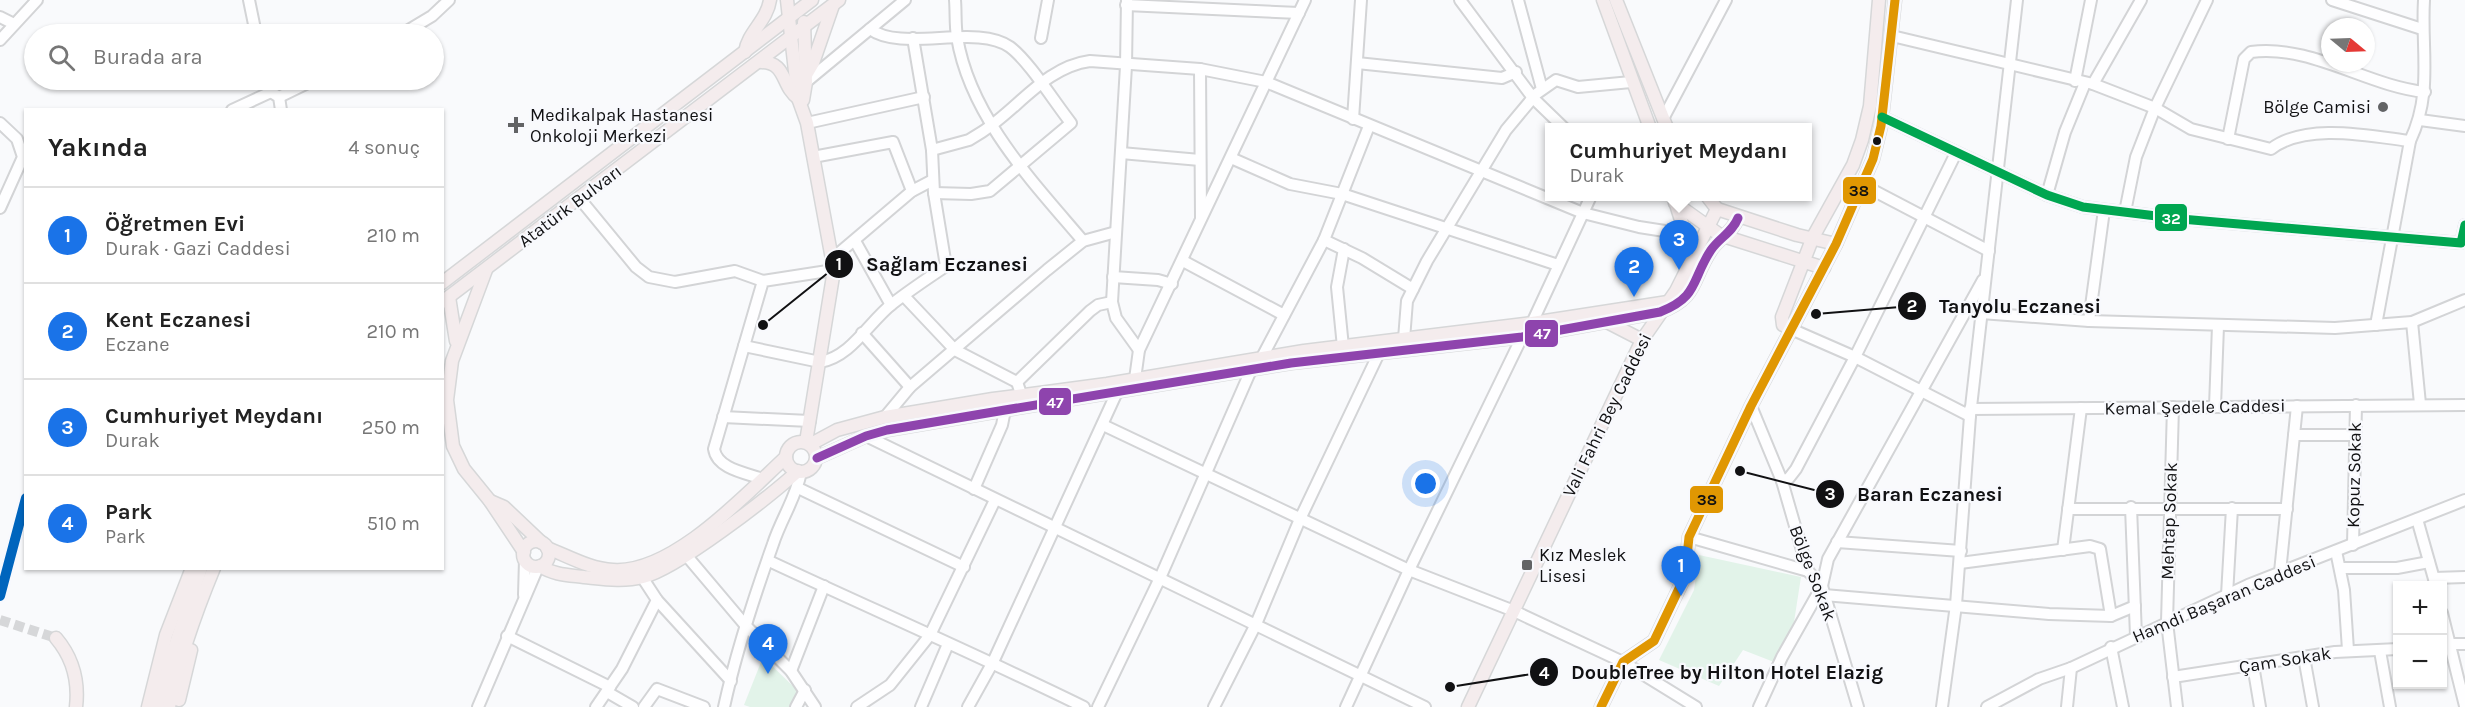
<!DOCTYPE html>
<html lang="tr">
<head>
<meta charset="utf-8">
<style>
  :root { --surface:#fff; --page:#f6f6f6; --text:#222; --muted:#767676; --line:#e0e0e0; --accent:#1a73e8 }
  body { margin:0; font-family:Karla,sans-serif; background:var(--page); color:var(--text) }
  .controls { position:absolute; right:18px; bottom:18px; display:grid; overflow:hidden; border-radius:0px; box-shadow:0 2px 4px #0004 }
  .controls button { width:54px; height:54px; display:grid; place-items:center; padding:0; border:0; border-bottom:2px solid var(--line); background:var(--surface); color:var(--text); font:30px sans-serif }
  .compass { position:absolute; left:2321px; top:18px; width:54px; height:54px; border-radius:50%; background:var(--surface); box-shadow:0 2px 4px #0004; rotate:109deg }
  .you { position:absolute; left:1426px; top:484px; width:21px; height:21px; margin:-15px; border:4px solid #fff; border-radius:50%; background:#1a73e8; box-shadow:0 0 0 9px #1a73e833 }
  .badge { display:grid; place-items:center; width:39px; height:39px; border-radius:50%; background:var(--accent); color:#fff; font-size:20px; font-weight:700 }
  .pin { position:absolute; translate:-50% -50px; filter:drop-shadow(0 2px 3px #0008) }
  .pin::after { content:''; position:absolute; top:32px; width:21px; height:18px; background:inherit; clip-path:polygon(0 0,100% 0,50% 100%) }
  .popup { position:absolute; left:1545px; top:123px; width:267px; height:78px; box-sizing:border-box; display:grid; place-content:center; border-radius:0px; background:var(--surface); filter:drop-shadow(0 2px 4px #0005); font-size:20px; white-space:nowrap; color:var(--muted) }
  .popup b { font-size:22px; color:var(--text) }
  .popup::after { content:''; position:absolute; left:50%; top:100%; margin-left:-12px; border:12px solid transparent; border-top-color:var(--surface) }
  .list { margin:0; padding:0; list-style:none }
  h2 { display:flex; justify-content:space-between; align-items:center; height:78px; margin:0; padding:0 24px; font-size:26px }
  h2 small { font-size:20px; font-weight:400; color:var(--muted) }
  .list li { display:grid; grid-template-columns:39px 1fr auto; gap:18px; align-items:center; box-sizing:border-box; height:96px; padding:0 24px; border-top:2px solid var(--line) }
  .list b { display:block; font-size:22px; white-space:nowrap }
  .list p { margin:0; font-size:20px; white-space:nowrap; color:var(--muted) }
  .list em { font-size:20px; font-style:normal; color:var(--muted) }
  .icon { flex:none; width:33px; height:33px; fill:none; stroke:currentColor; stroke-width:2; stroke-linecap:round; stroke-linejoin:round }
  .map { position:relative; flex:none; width:2465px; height:707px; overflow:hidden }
  .search { position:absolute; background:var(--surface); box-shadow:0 2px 4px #0004; left:24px; top:24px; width:420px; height:66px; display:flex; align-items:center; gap:15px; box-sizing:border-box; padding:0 21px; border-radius:33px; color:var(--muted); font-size:22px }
  .panel { position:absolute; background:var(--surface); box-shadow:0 2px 4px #0004; left:24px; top:108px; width:420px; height:462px; border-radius:0px }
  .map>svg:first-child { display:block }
</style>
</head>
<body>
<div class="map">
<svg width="2465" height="707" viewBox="0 0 2465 707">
  <rect width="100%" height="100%" fill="#f9fafc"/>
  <g fill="#e2f3e9">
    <path d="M1699,555L1801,577L1794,622L1774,662L1743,650L1719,686L1659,660L1694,590Z"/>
    <path d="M763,657L799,692L791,707H750L744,705Z"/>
  </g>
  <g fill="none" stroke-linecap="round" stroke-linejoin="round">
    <path stroke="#d6d7d9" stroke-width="10" stroke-dasharray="10 5" stroke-linecap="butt" d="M0,620L56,638"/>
    <g stroke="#d3d4d6" stroke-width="14">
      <g id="minor">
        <path d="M249,0L256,34"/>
        <path d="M955,0C956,12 955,25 957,37C970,117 1033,182 1083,241"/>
        <path d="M1127,0L1126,66L1112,302L1116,318L1139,350"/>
        <path d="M1460,0L1533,98L1564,128"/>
        <path d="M1518,0L1542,89"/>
        <path d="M2332,0L2422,29"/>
        <path d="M1126,5L1299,13"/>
        <path d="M0,17L14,24"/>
        <path d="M870,29C902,53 977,23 1010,47C1029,61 1055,103 1071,123L990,191L971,194L934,193"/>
        <path d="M402,34L432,16L449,0"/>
        <path d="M1892,36L2093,84L2155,108L2191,129L2271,149C2306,122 2370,136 2410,141"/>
        <path d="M1041,38L1048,0"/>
        <path d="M0,40L37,0"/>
        <path d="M1357,63L1502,78L1516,72"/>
        <path d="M1200,69L1201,218"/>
        <path d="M266,80L271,92L279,97L281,110"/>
        <path d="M2075,81L2091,0"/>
        <path d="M806,82L905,0"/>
        <path d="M2093,84L2141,0"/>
        <path d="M279,97L314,80"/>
        <path d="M232,110L271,92"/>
        <path d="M1664,117L1726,0"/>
        <path d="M1882,117L2047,195L2083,207L2181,219L2461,243L2465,225"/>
        <path d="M1353,119L1361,0"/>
        <path d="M2420,120L2465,126"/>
        <path d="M0,123L17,139L23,157L0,208"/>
        <path d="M807,123L924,97"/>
        <path d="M2228,139L2244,59L2251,52C2311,44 2367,86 2425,92"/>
        <path d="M932,150L969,140L982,132C1018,109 1045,67 1090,61L1200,69L1266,82L1583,213L1639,227L1684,234"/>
        <path d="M1121,153L1200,160"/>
        <path d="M813,157L893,142L912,191"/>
        <path d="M1231,158L1290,184L1342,194L1558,265"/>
        <path d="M1861,184L1989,251"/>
        <path d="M2047,195L2065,132L2085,83"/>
        <path d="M580,199L636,267L649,277L675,282L735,271L763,281"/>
        <path d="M2125,212L2136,157L2155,108L2207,0"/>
        <path d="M1324,240L1362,258L1413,289"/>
        <path d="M855,241L891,305"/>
        <path d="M833,258L912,191L933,180"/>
        <path d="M1183,261L1284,315"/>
        <path d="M1113,277L1158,280L1172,284"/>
        <path d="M904,296L955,350L1017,382L1021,394"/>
        <path d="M1981,313L2089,321L2335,328L2412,322L2465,300"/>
        <path d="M2089,321L2104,210"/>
        <path d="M2412,322L2420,404"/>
        <path d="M2376,325L2410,141C2433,93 2421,51 2424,0"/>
        <path d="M1791,329L1855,357L1970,416"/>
        <path d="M862,333L910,387"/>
        <path d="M1404,339L1407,301L1427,261L1506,130L1536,94L1556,80L1578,87L1631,82"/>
        <path d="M744,346L820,362C851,357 869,322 892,304C910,290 928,278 946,266L934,193L932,150L913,38"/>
        <path d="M1343,347L1337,287L1344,249"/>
        <path d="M1261,359L1324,240L1369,126"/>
        <path d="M1135,379L1139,350L1305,0"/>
        <path d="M1017,382L1090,311L1098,305L1112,302"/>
        <path d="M1751,406L1782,481L1808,571L1822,586L1858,707"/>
        <path d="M2215,406L2218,326"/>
        <path d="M2173,407L2167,622L2177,707"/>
        <path d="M1970,409L2465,405"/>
        <path d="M723,417L810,421"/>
        <path d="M885,417L910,387L1047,270L1083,241L1116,232"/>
        <path d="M1103,425L1409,570L1514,611L1623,662L1696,707"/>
        <path d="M2294,435H2355"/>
        <path d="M866,436L1425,707"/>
        <path d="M763,479C746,473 717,469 714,449L763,281L834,270"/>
        <path d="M1782,481L1789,478L1796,469L1855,357L1956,153"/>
        <path d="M798,488L964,567"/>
        <path d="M974,489L1002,425L1005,410"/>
        <path d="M2131,507L2136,636"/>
        <path d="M2068,509H2287"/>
        <path d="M2417,519L2436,586"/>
        <path d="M1689,537L1808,571"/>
        <path d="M1837,542L1961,551"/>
        <path d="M2353,545L2356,405"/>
        <path d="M2063,550L2081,408"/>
        <path d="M2336,551L2344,590L2348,650"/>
        <path d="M686,555L746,626L791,671L815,707"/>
        <path d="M769,561C874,610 980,656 1084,707"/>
        <path d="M1960,563L2090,546L2100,549L2111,616"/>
        <path d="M2341,568H2397L2429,562"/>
        <path d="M2280,572L2297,406"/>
        <path d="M642,577L657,600L731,681"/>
        <path d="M2434,578L2465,577"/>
        <path d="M524,595L525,560"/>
        <path d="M1824,595L2049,614L2111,616L2135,606"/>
        <path d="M2227,595L2232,508"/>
        <path d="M2442,613L2465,706"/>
        <path d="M507,636L610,687"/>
        <path d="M2442,644H2465"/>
        <path d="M2111,647L2123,707"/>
        <path d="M2380,651L2390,707"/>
        <path d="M2304,657L2313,707"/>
        <path d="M2253,665L2260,707"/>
        <path d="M791,671L824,586"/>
        <path d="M2173,677L2335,652L2398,649"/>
        <path d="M607,692L633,707"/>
        <path d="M478,707L538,567"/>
        <path d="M596,707L622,669L657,600"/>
        <path d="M644,707L657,689L704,707"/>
        <path d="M724,707C736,652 754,597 773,544C781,519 796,498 801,472"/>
        <path d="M796,707L805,690"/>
        <path d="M857,707L890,685L930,635L995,500"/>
        <path d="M921,707L948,644"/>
        <path d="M968,707L993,662L1117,392"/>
        <path d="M1098,707L1160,578L1251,370"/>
        <path d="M1214,707L1256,624L1300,519L1379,353"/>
        <path d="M1346,707L1409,570L1522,337L1532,323L1591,196"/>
        <path d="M1759,707L1782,657L1822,586L1828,559L1983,280"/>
        <path d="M1942,707L1956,605L1970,416L2017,0"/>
        <path d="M1987,707L2039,679L2071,668L2248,585L2465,500"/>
        <path d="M2067,707L2071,668"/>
      </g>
    </g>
    <g stroke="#d6d7d8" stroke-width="15">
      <g id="major">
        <path d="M787,0L798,98L807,123L834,270L806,442"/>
        <path d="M1603,0L1650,128"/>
        <path d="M1616,0L1667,128"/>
        <path d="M745,52C748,32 767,21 770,0"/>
        <path d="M761,62C787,62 781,86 798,98"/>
        <path d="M806,75L813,63L833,5"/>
        <path d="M803,100L806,82L804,22"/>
        <path d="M1707,196L1717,209"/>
        <path d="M1675,201L1692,255"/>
        <path d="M1675,203L1720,235L1824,268"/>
        <path d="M1717,209L1797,235L1836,244"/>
        <path d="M486,270L452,361L447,400L453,446L464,469L490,501L524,552"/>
        <path d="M442,283L812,0"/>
        <path d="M449,297L456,341"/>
        <path d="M442,302L839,0"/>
        <path d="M1609,323L1642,340"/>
        <path d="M1791,329L1783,325L1782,317L1813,237L1853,165L1862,140L1870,106L1879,0"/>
        <circle cx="801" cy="457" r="15"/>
        <path d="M811,444L837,430L885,417L993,399L1107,384L1304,351L1532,323L1668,302"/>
        <path d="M817,458L866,436L887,430L1005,410L1291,363L1522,337L1660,312C1699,297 1691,280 1711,250C1720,237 1732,233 1738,218"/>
        <path d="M490,501L504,507L542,543"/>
        <circle cx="536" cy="554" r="13"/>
        <path d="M547,548C568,556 590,569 613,570C672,574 745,495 786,457"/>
        <path d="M540,566C554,575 568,575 584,577C604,579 623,582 643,577C677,569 769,497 798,471"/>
        <path d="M56,638C73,658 79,681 76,707"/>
        <path d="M179,700L191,650"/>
        <path d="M148,707L166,635L192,568"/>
        <path d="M159,707L169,664L201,568"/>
        <path d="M169,707C179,659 195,614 214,568"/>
        <path d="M1468,707L1642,340L1676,291L1717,209"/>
        <path d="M1601,707L1623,662L1654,641L1685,576L1689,537L1751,406L1836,244L1873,159L1881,126L1895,0"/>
      </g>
    </g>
    <use href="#minor" stroke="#fefeff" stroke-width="10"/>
    <use href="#major" stroke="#f4eced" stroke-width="12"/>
    <g stroke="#f8f9fd" stroke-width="14">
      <path id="bus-1" d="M817,458L866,436L887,430L1005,410L1291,363L1522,337L1660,312C1699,297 1691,280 1711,250C1720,237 1732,233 1738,218"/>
    </g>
    <g stroke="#f8f9fd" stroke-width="14">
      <path id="bus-2" d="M1601,707L1623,662L1654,641L1685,576L1689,537L1751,406L1836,244L1873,159L1881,126L1895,0"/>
    </g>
    <g stroke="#f8f9fd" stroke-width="14">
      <path id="bus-3" d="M1882,117L2047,195L2083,207L2181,219L2461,243L2465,225"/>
    </g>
    <use href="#bus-1" stroke="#8e44ad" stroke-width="9"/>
    <use href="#bus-2" stroke="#e09702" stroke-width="9"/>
    <use href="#bus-3" stroke="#00a651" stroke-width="9"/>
    <g stroke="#f8f9fd" stroke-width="15">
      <path id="rail-1" d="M0,596L26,498"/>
    </g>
    <use href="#rail-1" stroke="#0065bd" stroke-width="10"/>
  </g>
  <g fill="#626365" stroke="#f8f9fd" stroke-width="2">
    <circle cx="2383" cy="107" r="6"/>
    <path d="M513 116h6v6h6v6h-6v6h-6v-6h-6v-6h6z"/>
    <rect x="1521" y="559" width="12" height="12" rx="3"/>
  </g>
  <circle fill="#111113" stroke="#f8f9fd" stroke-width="2" cx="1877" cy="141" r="5"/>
  <g text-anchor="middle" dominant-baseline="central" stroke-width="4.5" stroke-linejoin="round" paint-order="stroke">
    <g font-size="18" fill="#111113" stroke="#f8f9fd" text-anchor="start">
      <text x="2371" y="107" text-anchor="end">Bölge Camisi</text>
      <text x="530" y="115">Medikalpak Hastanesi<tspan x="530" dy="21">Onkoloji Merkezi</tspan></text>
      <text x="1539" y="555">Kız Meslek<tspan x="1539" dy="21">Lisesi</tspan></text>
    </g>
    <g font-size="18" fill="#111113" stroke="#f8f9fd">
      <text transform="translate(570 206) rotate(-37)">Atatürk Bulvarı</text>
      <text transform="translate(2195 407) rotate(-1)">Kemal Şedele Caddesi</text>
      <text transform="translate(1607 415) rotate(-64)">Vali Fahri Bey Caddesi</text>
      <text transform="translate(2354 475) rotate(-89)">Kopuz Sokak</text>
      <text transform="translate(2169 521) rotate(-88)">Mehtap Sokak</text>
      <text transform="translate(1813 573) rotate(69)">Bölge Sokak</text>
      <text transform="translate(2224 599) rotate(-23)">Hamdi Başaran Caddesi</text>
      <text transform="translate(2285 660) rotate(-9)">Çam Sokak</text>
    </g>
  </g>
  <path fill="none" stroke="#111113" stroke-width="2" d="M763 325L839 264M1816 314L1912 306M1740 471L1830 494M1450 687L1544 672"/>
  <g fill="#111113" stroke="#f8f9fd" stroke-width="2">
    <circle cx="763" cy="325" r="6"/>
    <circle cx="1816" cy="314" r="6"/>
    <circle cx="1740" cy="471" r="6"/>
    <circle cx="1450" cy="687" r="6"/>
    <circle cx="839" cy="264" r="15"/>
    <circle cx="1912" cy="306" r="15"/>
    <circle cx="1830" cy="494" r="15"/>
    <circle cx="1544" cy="672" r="15"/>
  </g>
  <g font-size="18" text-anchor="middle" font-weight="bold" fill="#fff">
    <text x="839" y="270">1</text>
    <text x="1912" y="312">2</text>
    <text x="1830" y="500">3</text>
    <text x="1544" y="679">4</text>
  </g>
  <g font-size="20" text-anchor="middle" font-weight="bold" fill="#111113" stroke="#f8f9fd" stroke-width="4.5" stroke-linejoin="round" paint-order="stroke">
    <text x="947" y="271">Sağlam Eczanesi</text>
    <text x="2020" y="313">Tanyolu Eczanesi</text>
    <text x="1930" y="501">Baran Eczanesi</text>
    <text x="1727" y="679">DoubleTree by Hilton Hotel Elazig</text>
  </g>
  <g stroke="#f8f9fd" stroke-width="2">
    <rect x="1842" y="176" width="35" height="29" rx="6" fill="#e09702"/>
    <rect x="2154" y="203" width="34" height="29" rx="6" fill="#00a651"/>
    <rect x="1524" y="319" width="35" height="29" rx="6" fill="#8e44ad"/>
    <rect x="1038" y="387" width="34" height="29" rx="6" fill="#8e44ad"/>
    <rect x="1689" y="485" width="35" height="29" rx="6" fill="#e09702"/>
  </g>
  <g font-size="16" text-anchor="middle" font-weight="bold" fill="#fff">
    <text x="2171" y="224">32</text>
    <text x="1542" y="339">47</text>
    <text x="1055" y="408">47</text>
  </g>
  <g font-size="16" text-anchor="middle" font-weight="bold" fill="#111">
    <text x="1859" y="196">38</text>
    <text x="1707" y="505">38</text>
  </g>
</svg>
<div class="controls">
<button>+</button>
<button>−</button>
</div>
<svg class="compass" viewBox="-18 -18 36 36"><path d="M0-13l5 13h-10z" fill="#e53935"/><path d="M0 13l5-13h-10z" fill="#767676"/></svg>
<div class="you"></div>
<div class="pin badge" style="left:1681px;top:596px">1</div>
<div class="pin badge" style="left:1634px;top:297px">2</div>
<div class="pin badge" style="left:1679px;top:270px">3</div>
<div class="popup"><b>Cumhuriyet Meydanı</b>Durak</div>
<div class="pin badge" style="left:768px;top:674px">4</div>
<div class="search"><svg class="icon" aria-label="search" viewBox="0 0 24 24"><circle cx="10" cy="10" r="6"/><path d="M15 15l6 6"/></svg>Burada ara</div>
<section class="panel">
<h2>Yakında<small>4 sonuç</small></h2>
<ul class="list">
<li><span class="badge">1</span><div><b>Öğretmen Evi</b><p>Durak · Gazi Caddesi</p></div><em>210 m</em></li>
<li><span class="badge">2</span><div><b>Kent Eczanesi</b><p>Eczane</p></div><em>210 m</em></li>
<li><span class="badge">3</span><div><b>Cumhuriyet Meydanı</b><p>Durak</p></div><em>250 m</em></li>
<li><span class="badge">4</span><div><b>Park</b><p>Park</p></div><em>510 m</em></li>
</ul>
</section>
</div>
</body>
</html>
